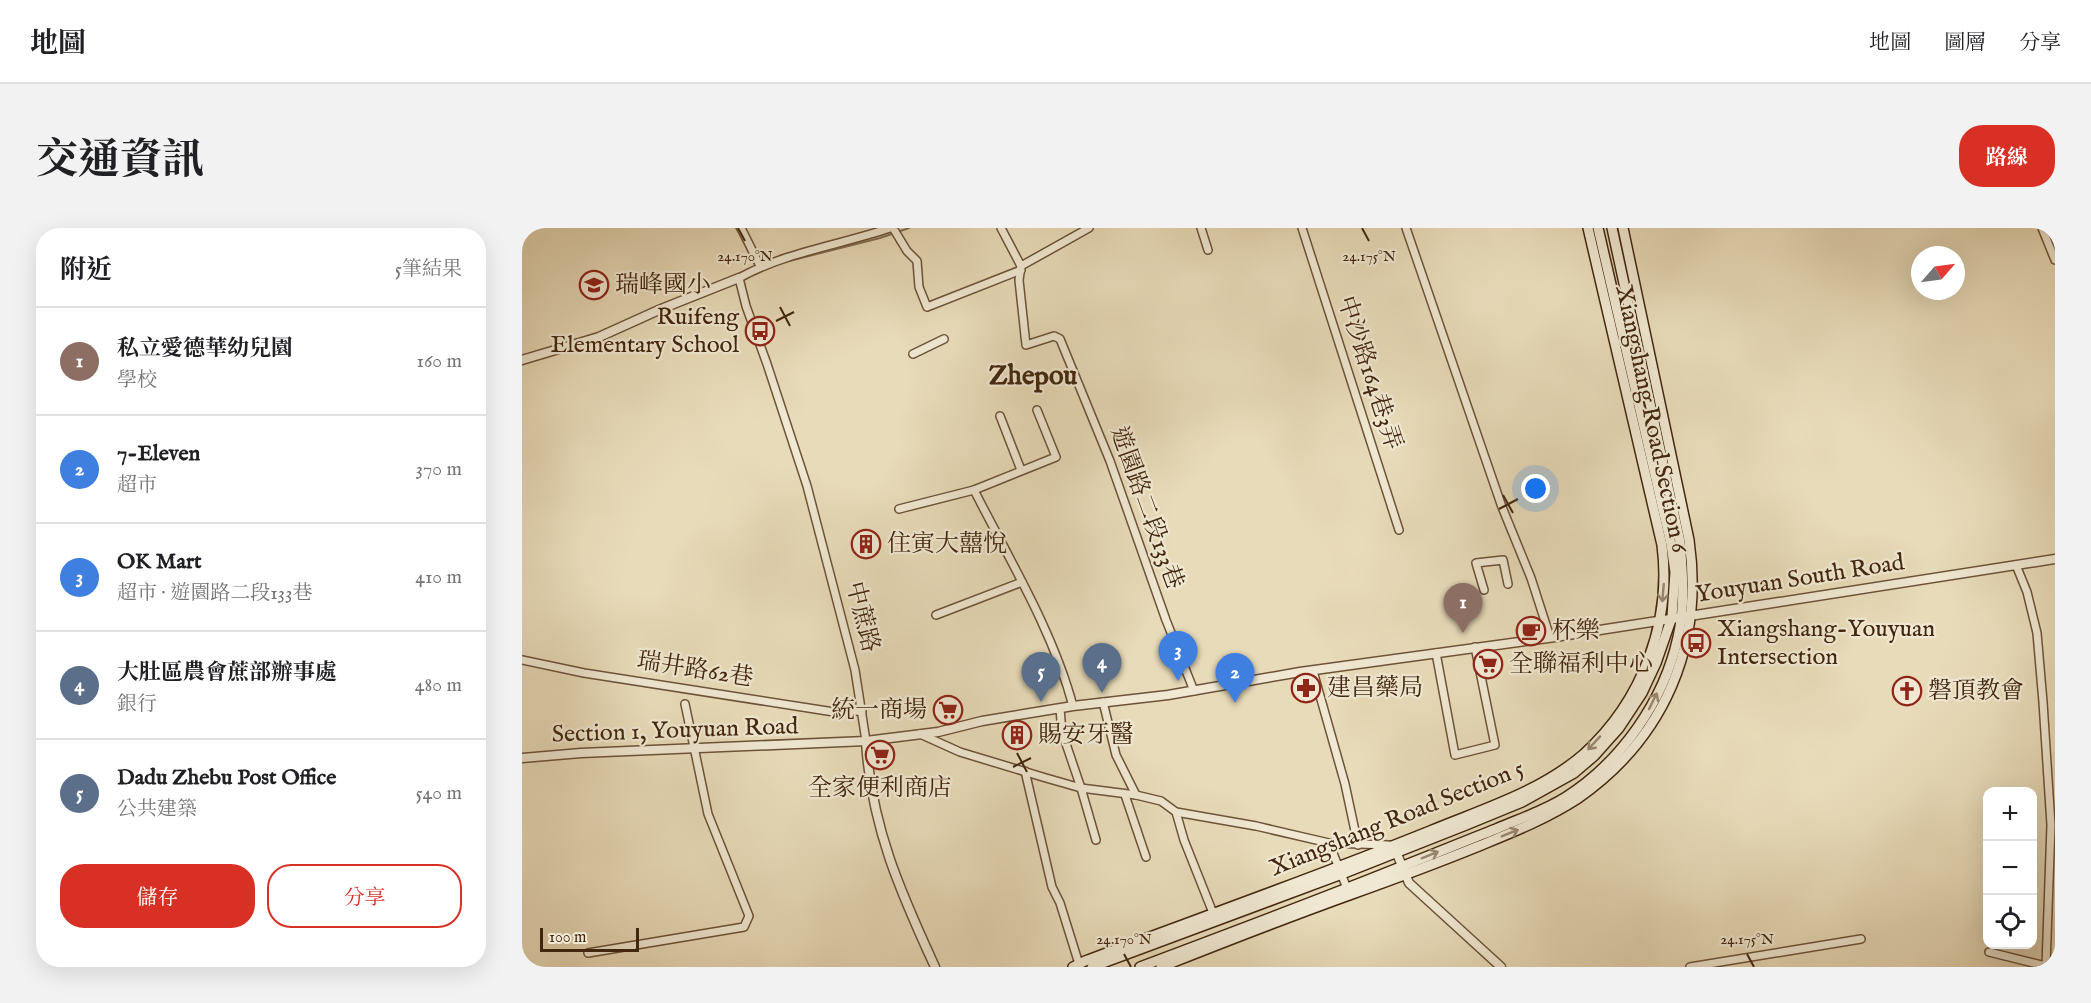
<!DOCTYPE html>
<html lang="zh-TW">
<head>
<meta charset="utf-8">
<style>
  :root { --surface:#fff; --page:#f2f2f2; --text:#202124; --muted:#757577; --line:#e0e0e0; --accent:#d93025 }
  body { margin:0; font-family:"IM FELL English","Noto Serif TC",serif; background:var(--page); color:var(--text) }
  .controls { position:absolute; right:18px; bottom:18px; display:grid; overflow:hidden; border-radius:12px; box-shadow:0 6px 24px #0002 }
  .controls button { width:54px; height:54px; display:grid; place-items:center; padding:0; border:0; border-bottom:2px solid var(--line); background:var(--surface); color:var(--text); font:30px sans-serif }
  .compass { position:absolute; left:1389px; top:18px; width:54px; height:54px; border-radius:50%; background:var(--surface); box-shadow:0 6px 24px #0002; rotate:62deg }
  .scale { position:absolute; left:18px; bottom:15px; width:99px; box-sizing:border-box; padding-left:6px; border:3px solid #42260e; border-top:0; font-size:16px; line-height:21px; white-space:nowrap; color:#42260e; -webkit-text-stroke:4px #f0e8d2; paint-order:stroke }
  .you { position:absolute; left:1014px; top:261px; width:21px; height:21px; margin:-15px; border:4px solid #fff; border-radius:50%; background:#1a73e8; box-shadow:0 0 0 9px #1a73e833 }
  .badge { display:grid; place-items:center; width:39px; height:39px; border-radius:50%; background:var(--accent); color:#fff; font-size:20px; font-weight:700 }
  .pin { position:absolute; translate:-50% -50px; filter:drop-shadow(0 2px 3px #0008) }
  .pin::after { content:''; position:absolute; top:32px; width:21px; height:18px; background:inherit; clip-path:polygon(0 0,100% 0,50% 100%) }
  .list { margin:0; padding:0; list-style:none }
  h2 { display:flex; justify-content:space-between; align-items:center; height:78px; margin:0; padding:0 24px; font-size:26px }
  h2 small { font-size:20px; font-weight:400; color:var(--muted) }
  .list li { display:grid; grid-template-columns:39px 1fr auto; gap:18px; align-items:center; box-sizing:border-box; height:108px; padding:0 24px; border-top:2px solid var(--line) }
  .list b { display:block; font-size:22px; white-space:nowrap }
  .list p { margin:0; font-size:20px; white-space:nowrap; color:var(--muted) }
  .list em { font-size:20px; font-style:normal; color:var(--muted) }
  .actions { display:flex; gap:12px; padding:18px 24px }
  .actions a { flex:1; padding:14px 0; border:2px solid var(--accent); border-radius:24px; text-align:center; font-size:21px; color:var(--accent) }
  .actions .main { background:var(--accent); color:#fff }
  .icon { flex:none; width:33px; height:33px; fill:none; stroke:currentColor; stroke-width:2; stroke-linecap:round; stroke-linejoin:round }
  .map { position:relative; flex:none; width:1533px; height:739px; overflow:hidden; border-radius:24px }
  header { display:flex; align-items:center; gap:36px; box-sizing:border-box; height:84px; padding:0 30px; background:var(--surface); border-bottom:2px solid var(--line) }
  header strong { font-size:28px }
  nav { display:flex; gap:33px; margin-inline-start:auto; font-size:21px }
  .intro { display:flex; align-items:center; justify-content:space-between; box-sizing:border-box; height:144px; padding:0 36px }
  h1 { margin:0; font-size:42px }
  .button { padding:15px 27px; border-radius:24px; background:var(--accent); color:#fff; font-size:21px; font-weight:700 }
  main { display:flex; gap:36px; padding:0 36px }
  aside { flex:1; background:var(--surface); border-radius:24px; box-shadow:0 6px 24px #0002 }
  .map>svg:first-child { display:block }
</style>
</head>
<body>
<header>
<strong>地圖</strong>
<nav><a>地圖</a><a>圖層</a><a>分享</a></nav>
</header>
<div class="intro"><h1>交通資訊</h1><a class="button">路線</a></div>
<main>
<aside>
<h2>附近<small>5筆結果</small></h2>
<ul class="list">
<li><span class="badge" style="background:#8d6e63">1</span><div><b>私立愛德華幼兒園</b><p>學校</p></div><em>160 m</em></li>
<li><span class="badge" style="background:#3f7fe0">2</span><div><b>7-Eleven</b><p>超市</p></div><em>370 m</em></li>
<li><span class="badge" style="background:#3f7fe0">3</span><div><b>OK Mart</b><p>超市 · 遊園路二段133巷</p></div><em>410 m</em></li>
<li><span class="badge" style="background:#5c6f8a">4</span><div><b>大肚區農會蔗部辦事處</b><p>銀行</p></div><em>480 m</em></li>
<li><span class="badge" style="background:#5c6f8a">5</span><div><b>Dadu Zhebu Post Office</b><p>公共建築</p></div><em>540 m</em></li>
</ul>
<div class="actions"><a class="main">儲存</a><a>分享</a></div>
</aside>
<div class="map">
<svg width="1533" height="739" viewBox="0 0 1533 739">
  <rect width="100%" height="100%" fill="#e8dbb9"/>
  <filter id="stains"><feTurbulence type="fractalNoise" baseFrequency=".00333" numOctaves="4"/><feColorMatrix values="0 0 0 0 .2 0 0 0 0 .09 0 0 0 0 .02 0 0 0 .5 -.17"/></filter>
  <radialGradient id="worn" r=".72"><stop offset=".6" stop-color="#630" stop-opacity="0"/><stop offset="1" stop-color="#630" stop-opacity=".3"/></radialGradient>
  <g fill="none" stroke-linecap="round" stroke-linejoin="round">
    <g stroke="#846d52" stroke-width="2">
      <path d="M214,0L224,16"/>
      <path d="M263,34L358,10L387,0"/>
    </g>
    <g stroke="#6c5339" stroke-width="10">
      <g id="minor">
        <path d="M219,0L238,38"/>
        <path d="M371,0L385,23L395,33L397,59L405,79L499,42"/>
        <path d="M479,0L499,38L497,52L504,117L532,108L538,111L588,233L644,392L672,463"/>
        <path d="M679,0L686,22"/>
        <path d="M780,0L877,302"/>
        <path d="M884,0L980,279L1009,350L1028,409"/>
        <path d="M1520,0L1533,32"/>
        <path d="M499,38L567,0"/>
        <path d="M391,126L422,111"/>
        <path d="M478,188L499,242"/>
        <path d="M452,262C487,331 531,403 551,478"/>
        <path d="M377,281L452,262L534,229L515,182"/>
        <path d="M1494,337L1505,364L1515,405L1521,474L1529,597L1524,737"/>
        <path d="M962,362L954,335L981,332L986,356"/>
        <path d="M414,387L500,354"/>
        <path d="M914,425L933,527L973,517L953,419"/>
        <path d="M0,432L62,445L312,484L340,483"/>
        <path d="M791,443L823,556L836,617"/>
        <path d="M581,474L594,527L614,567"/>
        <path d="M538,481L540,504L559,560L574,612"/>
        <path d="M398,506L438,524L524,550L559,560L614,567L639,573L654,584L734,598L807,615L867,617"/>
        <path d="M344,513L333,442L285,258L245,136L224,78L217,50C264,24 318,17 368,0"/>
        <path d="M503,543L530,659L538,675L557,736"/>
        <path d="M603,567L624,629"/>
        <path d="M654,584L662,612L691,685"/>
        <path d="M807,615L826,663"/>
        <path d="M1467,724L1528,739"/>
        <path d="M66,725L222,699L227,688L186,586L163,476"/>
        <path d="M1168,739L1339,711"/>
      </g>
    </g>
    <g stroke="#6c5339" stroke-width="11">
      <g id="tertiary">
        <path d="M0,132L77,109L139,81L217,50"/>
        <path d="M344,513C349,598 378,663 413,739"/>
        <path d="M0,530L59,525L344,513L416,504L460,493L551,478L646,467L778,444L1033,409L1533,331"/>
        <path d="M873,621L887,655L979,739"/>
      </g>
    </g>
    <g stroke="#42260e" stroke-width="12">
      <g id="secondary">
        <path d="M551,739L563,733C678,690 794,649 908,603C961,581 1018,564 1062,526C1120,473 1150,395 1140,317L1066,0"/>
        <path d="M570,739L820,646L944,597L1000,574L1052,545L1072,528L1097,500L1120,465L1134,435L1150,389L1153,344L1149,316L1076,0"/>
        <path d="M618,739C706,706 794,673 881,638C912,626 943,613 974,601C997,591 1022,583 1044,569C1099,534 1142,473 1156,409C1163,378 1161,346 1158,314L1090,0"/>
        <path d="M639,739C702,714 766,689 830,666C872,651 915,635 957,618C991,604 1024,591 1055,571C1143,510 1182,417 1167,312L1101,0"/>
      </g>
    </g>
    <use href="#minor" stroke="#f0e8d2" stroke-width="7"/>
    <use href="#tertiary" stroke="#f0e8d2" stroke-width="8"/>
    <use href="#secondary" stroke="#f0e8d2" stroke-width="9"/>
  </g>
  <defs><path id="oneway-shaft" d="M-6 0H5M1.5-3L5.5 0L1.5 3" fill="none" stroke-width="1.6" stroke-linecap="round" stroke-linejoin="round" transform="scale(1.5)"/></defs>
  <g stroke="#998770">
    <use href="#oneway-shaft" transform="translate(1141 365) rotate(95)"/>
    <use href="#oneway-shaft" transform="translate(1131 473) rotate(-64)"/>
    <use href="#oneway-shaft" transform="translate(1072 515) rotate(133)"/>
    <use href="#oneway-shaft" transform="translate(988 605) rotate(-22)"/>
    <use href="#oneway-shaft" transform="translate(908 627) rotate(-22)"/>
  </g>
  <path fill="none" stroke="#42260e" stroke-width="2" d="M216,0L223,13M840,0L847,13M258,79L268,98M254,93L272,84M981,267L991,285M977,281L996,271M495,525L505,544M491,539L509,530M602,726L609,739M1225,726L1232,739"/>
  <defs>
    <g id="school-ring" transform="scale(1.5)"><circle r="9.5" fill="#f0e8d2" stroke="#8f2418" stroke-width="1.5"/><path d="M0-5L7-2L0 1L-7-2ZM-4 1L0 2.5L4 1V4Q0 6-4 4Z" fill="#8f2418"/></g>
    <g id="bus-ring" transform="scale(1.5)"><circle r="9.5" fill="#f0e8d2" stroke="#8f2418" stroke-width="1.5"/><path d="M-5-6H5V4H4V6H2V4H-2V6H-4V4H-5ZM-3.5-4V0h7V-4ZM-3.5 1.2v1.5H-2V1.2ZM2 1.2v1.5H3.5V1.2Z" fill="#8f2418"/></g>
    <g id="building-ring" transform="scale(1.5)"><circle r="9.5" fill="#f0e8d2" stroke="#8f2418" stroke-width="1.5"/><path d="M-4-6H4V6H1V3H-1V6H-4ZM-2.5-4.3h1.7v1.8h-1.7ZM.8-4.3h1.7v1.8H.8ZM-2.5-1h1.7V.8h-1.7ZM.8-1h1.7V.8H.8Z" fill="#8f2418"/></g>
    <g id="cafe-ring" transform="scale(1.5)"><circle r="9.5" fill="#f0e8d2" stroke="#8f2418" stroke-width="1.5"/><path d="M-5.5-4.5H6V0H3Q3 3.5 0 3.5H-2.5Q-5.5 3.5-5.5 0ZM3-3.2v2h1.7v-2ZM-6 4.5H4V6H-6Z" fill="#8f2418"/></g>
    <g id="supermarket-ring" transform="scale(1.5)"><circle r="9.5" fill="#f0e8d2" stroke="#8f2418" stroke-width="1.5"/><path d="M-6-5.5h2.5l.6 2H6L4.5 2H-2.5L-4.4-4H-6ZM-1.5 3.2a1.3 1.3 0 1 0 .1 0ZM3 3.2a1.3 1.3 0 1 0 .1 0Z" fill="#8f2418"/></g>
    <g id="pharmacy-ring" transform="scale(1.5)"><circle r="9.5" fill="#f0e8d2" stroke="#8f2418" stroke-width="1.5"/><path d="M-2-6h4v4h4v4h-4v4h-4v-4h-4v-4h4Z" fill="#8f2418"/></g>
    <g id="church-ring" transform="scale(1.5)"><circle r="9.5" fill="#f0e8d2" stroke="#8f2418" stroke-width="1.5"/><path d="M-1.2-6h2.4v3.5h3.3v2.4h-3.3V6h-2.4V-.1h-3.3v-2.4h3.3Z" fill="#8f2418"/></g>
  </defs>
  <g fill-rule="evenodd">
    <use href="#school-ring" x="72" y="57"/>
    <use href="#bus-ring" x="238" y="103"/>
    <use href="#building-ring" x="344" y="316"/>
    <use href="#cafe-ring" x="1009" y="403"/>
    <use href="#bus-ring" x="1174" y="415"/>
    <use href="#supermarket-ring" x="966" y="436"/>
    <use href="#pharmacy-ring" x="784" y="460"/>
    <use href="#church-ring" x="1385" y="463"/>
    <use href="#supermarket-ring" x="426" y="482"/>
    <use href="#building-ring" x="495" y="507"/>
    <use href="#supermarket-ring" x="358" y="527"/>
  </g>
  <g text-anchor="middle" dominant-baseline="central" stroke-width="4.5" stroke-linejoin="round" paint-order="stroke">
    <g font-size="24" fill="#42260e" stroke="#f0e8d2" text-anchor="start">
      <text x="93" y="57">瑞峰國小</text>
      <text x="217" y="89" text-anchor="end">Ruifeng<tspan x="217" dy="28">Elementary School</tspan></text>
      <text x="365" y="316">住寅大囍悅</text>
      <text x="1195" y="401">Xiangshang-Youyuan<tspan x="1195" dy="28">Intersection</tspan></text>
      <text x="1030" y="403">杯樂</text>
      <text x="987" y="436">全聯福利中心</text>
      <text x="805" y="460">建昌藥局</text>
      <text x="1406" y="463">磐頂教會</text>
      <text x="405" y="482" text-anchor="end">統一商場</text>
      <text x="516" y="507">賜安牙醫</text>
      <text x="358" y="560" text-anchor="middle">全家便利商店</text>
    </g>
    <g font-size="24" fill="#42260e" stroke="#f0e8d2">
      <text transform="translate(847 145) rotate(72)">中沙路164巷3弄</text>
      <text transform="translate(1129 191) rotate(78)">Xiangshang Road Section 6</text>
      <text transform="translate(624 280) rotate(70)">遊園路二段133巷</text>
      <text transform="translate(1278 351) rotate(-9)">Youyuan South Road</text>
      <text transform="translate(340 389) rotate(76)">中蔗路</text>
      <text transform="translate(173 442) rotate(9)">瑞井路62巷</text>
      <text transform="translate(153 503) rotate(-2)">Section 1, Youyuan Road</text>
      <text transform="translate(875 591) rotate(-22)">Xiangshang Road Section 5</text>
    </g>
    <g font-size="27" font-weight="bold" fill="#42260e" stroke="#f0e8d2">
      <text x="511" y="149">Zhepou</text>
    </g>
  </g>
  <g font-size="15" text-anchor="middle" fill="#42260e" stroke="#f0e8d2" stroke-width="4.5" stroke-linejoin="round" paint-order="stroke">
    <text x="223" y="33">24.170°N</text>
    <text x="847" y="33">24.175°N</text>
    <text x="602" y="716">24.170°N</text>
    <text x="1225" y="716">24.175°N</text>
  </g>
  <rect width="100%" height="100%" filter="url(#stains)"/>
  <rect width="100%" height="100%" fill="url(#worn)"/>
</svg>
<div class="controls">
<button>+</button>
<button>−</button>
<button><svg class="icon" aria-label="locate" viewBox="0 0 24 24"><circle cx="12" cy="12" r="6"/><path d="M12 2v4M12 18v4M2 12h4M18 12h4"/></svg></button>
</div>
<svg class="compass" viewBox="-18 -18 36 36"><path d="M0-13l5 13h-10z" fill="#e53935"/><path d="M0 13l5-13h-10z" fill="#757577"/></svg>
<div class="scale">100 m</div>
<div class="you"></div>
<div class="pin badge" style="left:941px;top:405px;background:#8d6e63">1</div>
<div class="pin badge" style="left:713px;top:475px;background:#3f7fe0">2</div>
<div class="pin badge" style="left:656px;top:453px;background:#3f7fe0">3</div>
<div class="pin badge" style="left:580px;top:465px;background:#5c6f8a">4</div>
<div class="pin badge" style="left:519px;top:474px;background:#5c6f8a">5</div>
</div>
</main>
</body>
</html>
